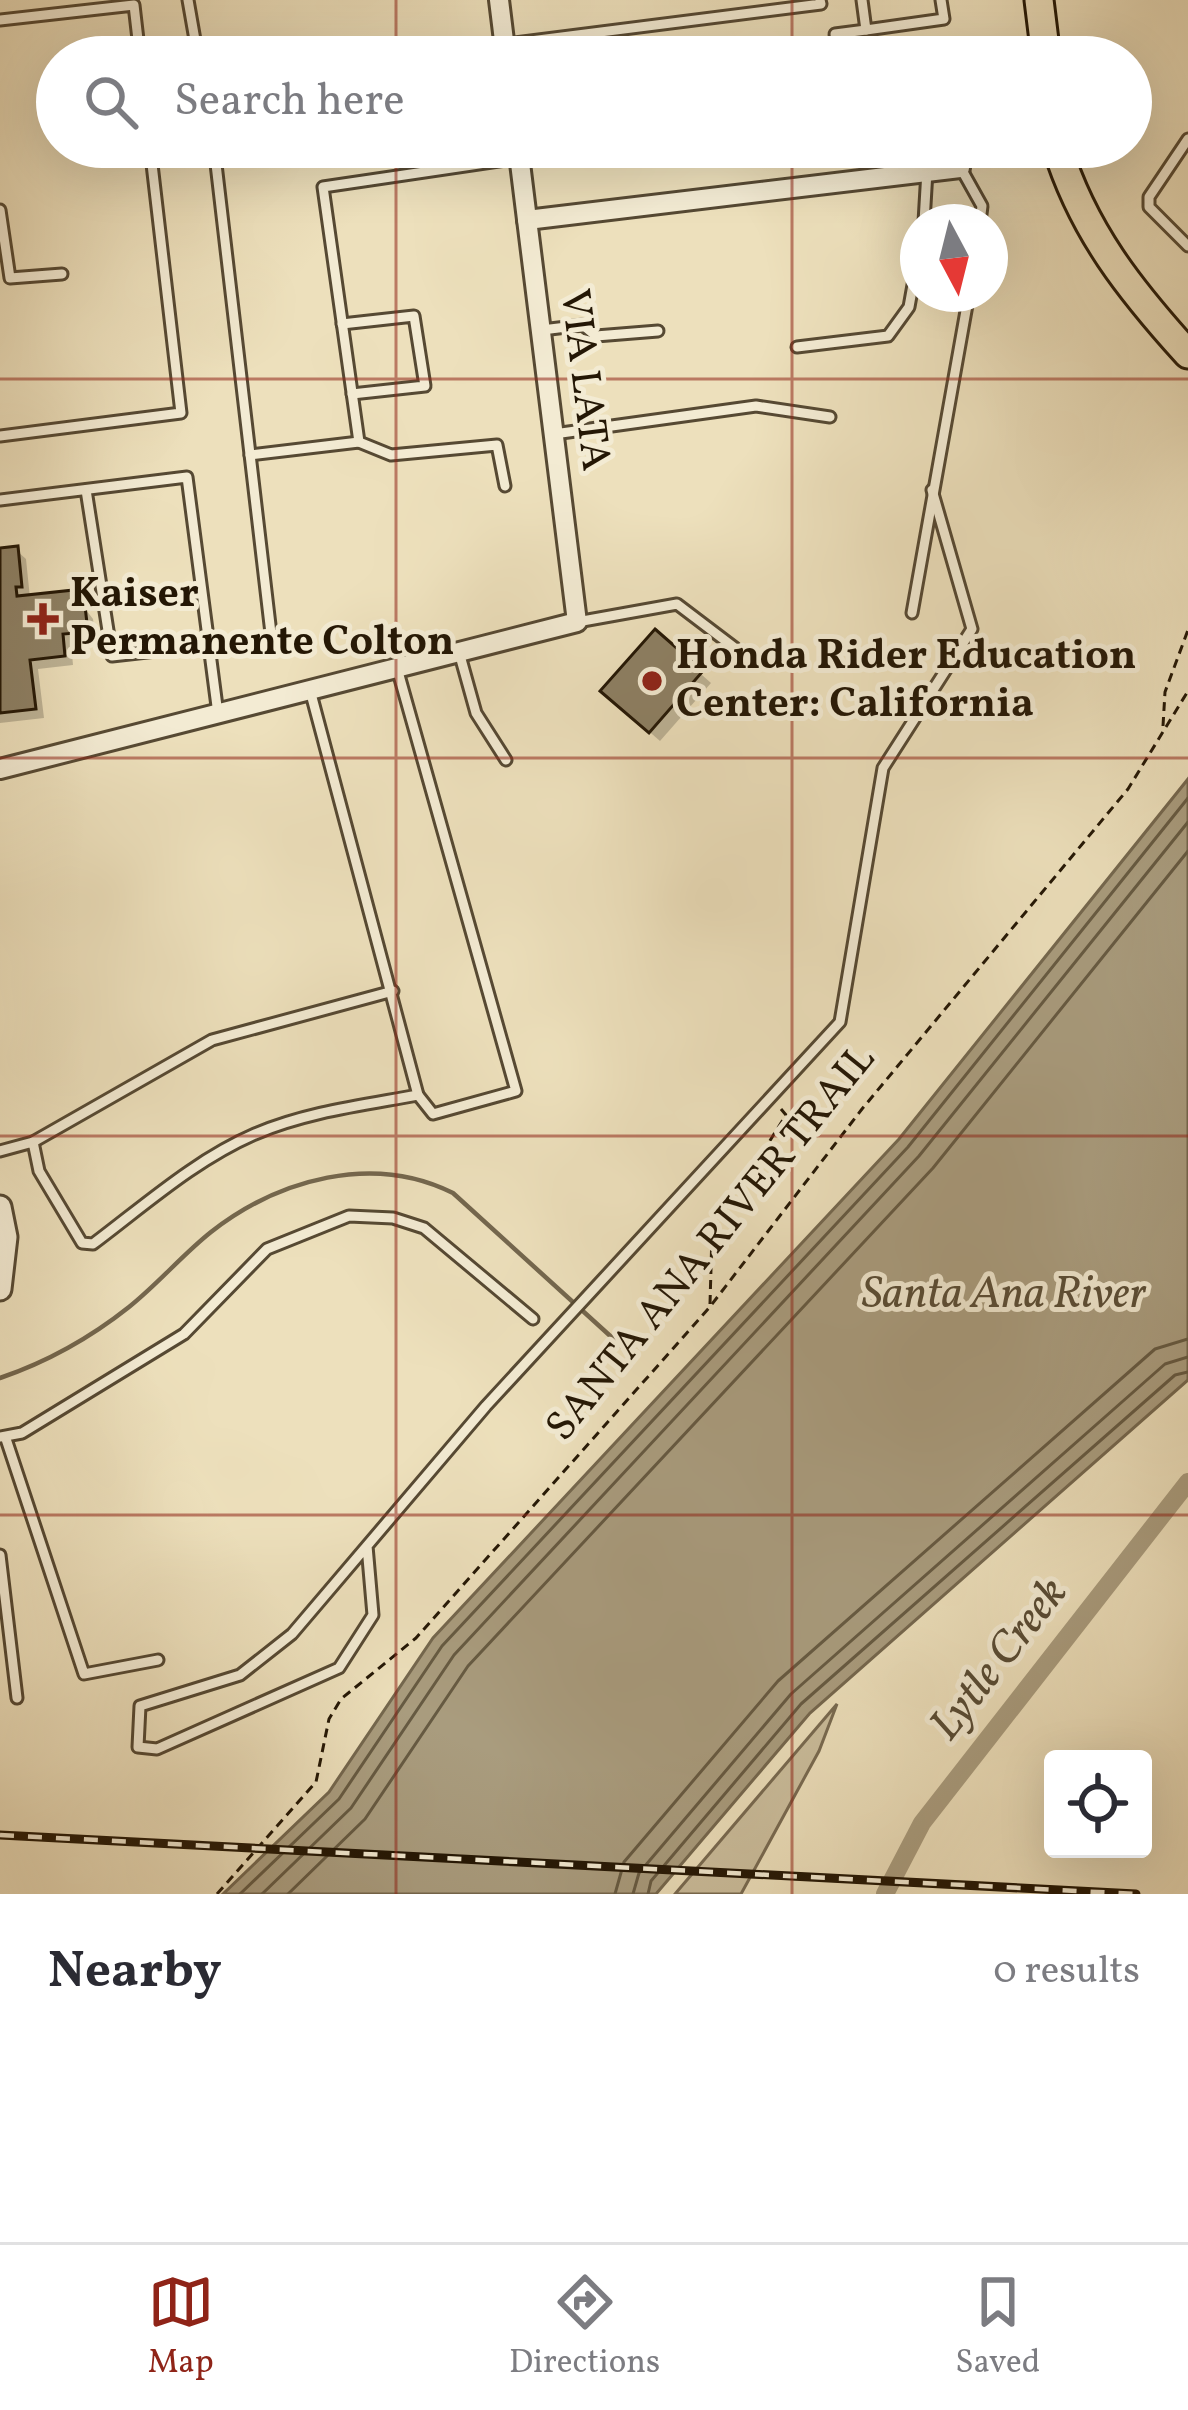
<!DOCTYPE html>
<html lang="en">
<head>
<meta charset="utf-8">
<style>
  :root { --surface:#fff; --page:#f7f7f7; --text:#2b2b33; --muted:#7c7c81; --line:#e1e1e2; --accent:#8f2418 }
  body { margin:0; font-family:Vollkorn,serif; background:var(--page); color:var(--text) }
  .controls { position:absolute; right:36px; bottom:36px; display:grid; overflow:hidden; border-radius:12px; box-shadow:0 12px 48px #0002 }
  .controls button { width:108px; height:108px; display:grid; place-items:center; padding:0; border:0; border-bottom:3px solid var(--line); background:var(--surface); color:var(--text); font:60px sans-serif }
  .compass { position:absolute; left:900px; top:204px; width:108px; height:108px; border-radius:50%; background:var(--surface); box-shadow:0 12px 48px #0002; rotate:173deg }
  .list { margin:0; padding:0; list-style:none }
  h2 { display:flex; justify-content:space-between; align-items:center; height:156px; margin:0; padding:0 48px; font-size:51px }
  h2 small { font-size:39px; font-weight:400; color:var(--muted) }
  .icon { flex:none; width:66px; height:66px; fill:none; stroke:currentColor; stroke-width:2; stroke-linecap:round; stroke-linejoin:round }
  .map { position:relative; flex:none; width:1188px; height:1894px; overflow:hidden }
  .search { position:absolute; background:var(--surface); box-shadow:0 12px 48px #0002; left:36px; right:36px; top:36px; height:132px; display:flex; align-items:center; gap:30px; box-sizing:border-box; padding:0 42px; border-radius:66px; color:var(--muted); font-size:45px }
  .sheet { height:348px; background:var(--surface) }
  nav { display:flex; justify-content:space-around; align-items:center; box-sizing:border-box; height:168px; border-top:3px solid var(--line); background:var(--surface); font-size:33px; color:var(--muted) }
  nav a { display:grid; justify-items:center; gap:6px }
  nav .on { color:var(--accent) }
  .map>svg:first-child { display:block }
</style>
</head>
<body>
<div class="map">
<svg width="1188" height="1894" viewBox="0 0 1188 1894">
  <rect width="100%" height="100%" fill="#ede0bc"/>
  <filter id="stains"><feTurbulence type="fractalNoise" baseFrequency=".00167" numOctaves="4"/><feColorMatrix values="0 0 0 0 .2 0 0 0 0 .09 0 0 0 0 .02 0 0 0 .5 -.17"/></filter>
  <radialGradient id="worn" r=".72"><stop offset=".6" stop-color="#630" stop-opacity="0"/><stop offset="1" stop-color="#630" stop-opacity=".3"/></radialGradient>
  <path fill="#cbbe9d" stroke="#786a51" stroke-width="3" d="M837,1704L819,1751L741,1894H675Z"/>
  <path fill="#a99c7e" stroke="#74674e" stroke-width="3" d="M1188,779V1380L810,1713L656,1894H223L329,1792L433,1638L899,1139Z"/>
  <g fill="#0003">
    <path d="M16,550L26,559L30,598L73,593L93,619L96,641L71,643L73,665L38,669L44,718L0,723V551Z"/>
    <path d="M655,633L711,683L660,741L614,701Z"/>
  </g>
  <g fill="none" stroke-linecap="round" stroke-linejoin="round">
    <g stroke="#665a42" stroke-width="3">
      <path d="M240,1894L339,1799L442,1646L908,1147L1188,798"/>
      <path d="M262,1894L351,1808L454,1655L919,1156L1188,822"/>
      <path d="M288,1894L365,1819L468,1666L933,1168L1188,851"/>
      <path d="M615,1894L624,1862L778,1681L1155,1349L1188,1339"/>
      <path d="M633,1894L639,1873L791,1694L1165,1364L1188,1357"/>
      <path d="M648,1894L651,1881L801,1704L1175,1375L1188,1372"/>
    </g>
    <path stroke="#74674e" stroke-width="4.5" d="M0,1378C47,1362 90,1338 129,1307C158,1284 182,1255 211,1232C279,1179 373,1153 453,1193L629,1353"/>
    <path stroke="#a99c7e" stroke-width="18" d="M885,1894L922,1823L1188,1482"/>
  </g>
  <g fill="#8d8064" stroke="#241705" stroke-width="3">
    <path d="M18,546L22,587H16L17,596L74,590L76,607L85,606L88,632L63,634L65,656L30,660L36,709L0,713V548Z"/>
    <path d="M655,629L703,671L649,733L600,691Z"/>
  </g>
  <g fill="none" stroke-linecap="round" stroke-linejoin="round">
    <g stroke="#564933" stroke-width="15">
      <g id="service">
        <path d="M188,0L198,57"/>
        <path d="M862,0L866,30L944,19L941,0"/>
        <path d="M0,20L134,5L140,57"/>
        <path d="M404,57L821,4L820,0"/>
        <path d="M838,57L835,34L866,30"/>
        <path d="M1188,139L1149,197V207L1188,246"/>
        <path d="M214,147L272,642"/>
        <path d="M949,147L982,206L980,222"/>
        <path d="M0,210L10,278L62,274"/>
        <path d="M924,222L927,171"/>
        <path d="M342,324L414,316L425,386L352,394"/>
        <path d="M542,330L583,325L596,336L658,331"/>
        <path d="M797,347L888,336L909,307L918,257"/>
        <path d="M554,434L756,406L830,417"/>
        <path d="M0,436L181,413L150,147"/>
        <path d="M250,455L359,442"/>
        <path d="M505,486L497,445L391,455L359,442L323,187L519,158"/>
        <path d="M86,490L112,656L209,645"/>
        <path d="M0,500L187,477L218,714"/>
        <path d="M912,613L969,294"/>
        <path d="M577,622L677,604L735,648"/>
        <path d="M459,652L476,713L506,760"/>
        <path d="M310,690L418,1095"/>
        <path d="M33,1142L212,1040L393,991"/>
        <path d="M0,1151L33,1142L39,1171L82,1243L93,1244C145,1205 195,1160 255,1134C306,1112 364,1105 418,1095L433,1114L516,1091L397,668"/>
        <path d="M0,1437L22,1433L184,1334L267,1249L349,1216L393,1218L424,1228L533,1319"/>
        <path d="M6,1439L84,1674L158,1660"/>
        <path d="M367,1546L373,1615L339,1668L157,1749L138,1747L140,1706L240,1675L292,1634L486,1406L840,1022L883,768L972,629L932,490"/>
        <path d="M0,1555L17,1698"/>
      </g>
    </g>
    <g stroke="#564933" stroke-width="24">
      <g id="minor">
        <path d="M499,0L506,57"/>
        <path d="M527,220L960,168"/>
        <path d="M0,769L577,622L518,147"/>
      </g>
    </g>
    <g stroke="#564933" stroke-width="27">
      <path id="tertiary" d="M0,1207L6,1237L0,1289"/>
    </g>
    <g stroke="#241705" stroke-width="33">
      <g id="primary">
        <path d="M1039,0L1046,57"/>
        <path d="M1057,147C1083,231 1130,290 1188,354"/>
      </g>
    </g>
    <g stroke="#241705" stroke-width="3" stroke-dasharray="9 6" stroke-linecap="butt">
      <path d="M1163,726L1165,692L1188,630"/>
      <path d="M710,1304L712,1233L786,1115L781,1109"/>
      <path d="M217,1894L316,1782L329,1719L341,1699L416,1638L709,1308L862,1109L1128,789L1188,691"/>
    </g>
    <use href="#service" stroke="#f3ebd3" stroke-width="9"/>
    <use href="#minor" stroke="#f3ebd3" stroke-width="18"/>
    <use href="#tertiary" stroke="#f3ebd3" stroke-width="21"/>
    <use href="#primary" stroke="#ede0bc" stroke-width="27"/>
    <g stroke="#241705" stroke-width="9">
      <path id="rail" d="M0,1835L1136,1894"/>
    </g>
    <use href="#rail" stroke="#f3ebd3" stroke-width="4.5" stroke-dasharray="14" stroke-linecap="butt"/>
  </g>
  <path fill="none" stroke="#8f2418" stroke-width="3" stroke-opacity="0.55" d="M396,0V57M792,0V57M396,147V1894M792,147V1894M0,379H1188M0,758H1188M0,1136H1188M0,1515H1188"/>
  <g fill="#8f2418" stroke="#f3ebd3" stroke-width="4.5">
    <path d="M37 601h12v12h12v12h-12v12h-12v-12h-12v-12h12z"/>
    <circle cx="652" cy="681" r="12"/>
  </g>
  <g text-anchor="middle" dominant-baseline="central" stroke-width="10" stroke-linejoin="round" paint-order="stroke">
    <g font-size="42" fill="#241705" stroke="#f3ebd3">
      <text transform="translate(583 380) rotate(83)">VIA LATA</text>
      <text transform="translate(712 1244) rotate(-51)">SANTA ANA RIVER TRAIL</text>
    </g>
    <g font-size="42" font-weight="bold" fill="#241705" stroke="#f3ebd3" text-anchor="start">
      <text x="70" y="595">Kaiser<tspan x="70" dy="48">Permanente Colton</tspan></text>
      <text x="676" y="657">Honda Rider Education<tspan x="676" dy="48">Center: California</tspan></text>
    </g>
    <g font-size="45" font-style="italic" fill="#594c35" stroke="#f3ebd3">
      <text x="1004" y="1295">Santa Ana River</text>
      <text transform="translate(1000 1660) rotate(-52)">Lytle Creek</text>
    </g>
  </g>
  <rect width="100%" height="100%" filter="url(#stains)"/>
  <rect width="100%" height="100%" fill="url(#worn)"/>
</svg>
<div class="controls">
<button><svg class="icon" aria-label="locate" viewBox="0 0 24 24"><circle cx="12" cy="12" r="6"/><path d="M12 2v4M12 18v4M2 12h4M18 12h4"/></svg></button>
</div>
<svg class="compass" viewBox="-18 -18 36 36"><path d="M0-13l5 13h-10z" fill="#e53935"/><path d="M0 13l5-13h-10z" fill="#7c7c81"/></svg>
<div class="search"><svg class="icon" aria-label="search" viewBox="0 0 24 24"><circle cx="10" cy="10" r="6"/><path d="M15 15l6 6"/></svg>Search here</div>
</div>
<section class="sheet">
<h2>Nearby<small>0 results</small></h2>
<ul class="list">
</ul>
</section>
<nav>
<a class="on"><svg class="icon" aria-label="map" viewBox="0 0 24 24"><path d="M3 6l6-2 6 2 6-2v14l-6 2-6-2-6 2zM9 4v14M15 6v14"/></svg>Map</a>
<a><svg class="icon" aria-label="directions" viewBox="0 0 24 24"><path d="M12 3l9 9-9 9-9-9zM9 14v-3h6M13 9l2 2-2 2"/></svg>Directions</a>
<a><svg class="icon" aria-label="saved" viewBox="0 0 24 24"><path d="M7 4h10v16l-5-4-5 4z"/></svg>Saved</a>
</nav>
</body>
</html>
